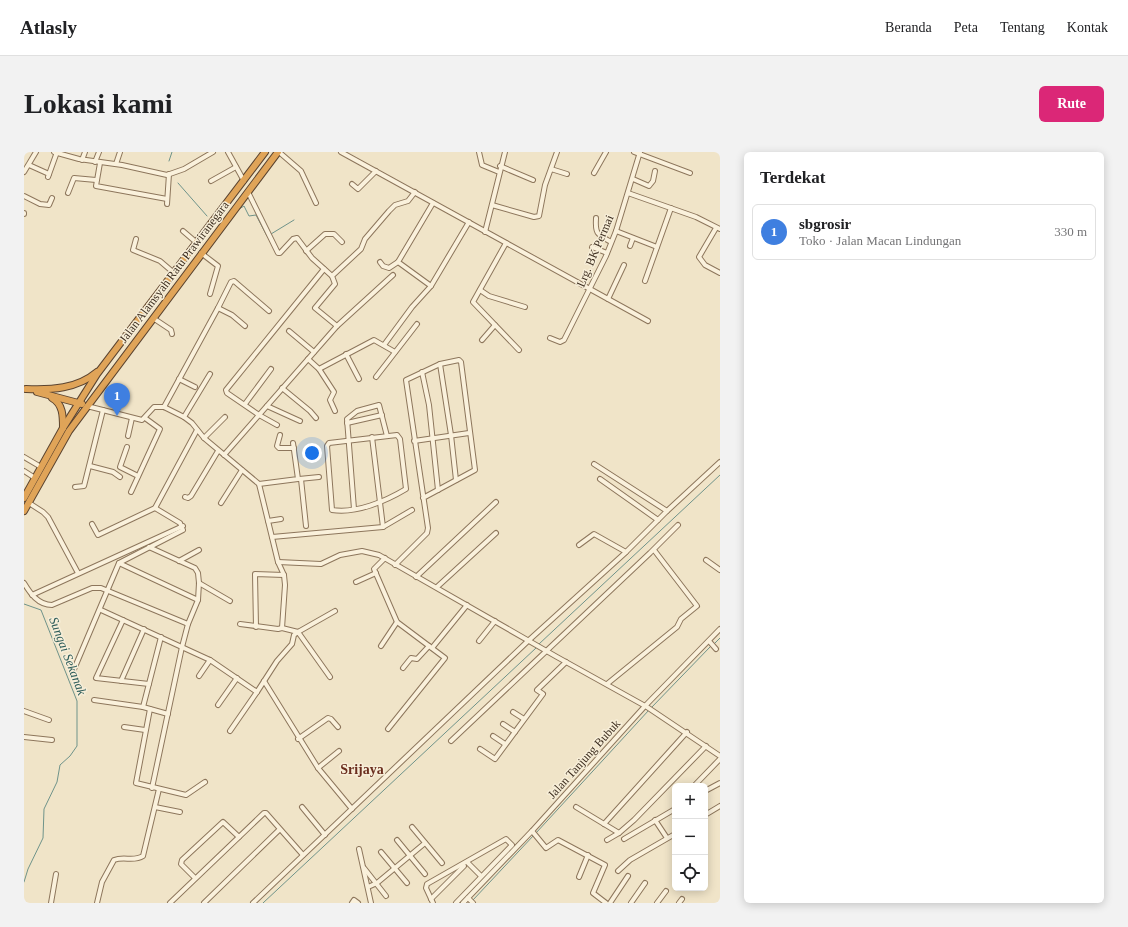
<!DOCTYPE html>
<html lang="id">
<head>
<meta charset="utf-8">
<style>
  :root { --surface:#fff; --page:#f2f2f2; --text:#202124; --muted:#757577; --line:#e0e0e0; --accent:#db2777 }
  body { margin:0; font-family:"Times New Roman",serif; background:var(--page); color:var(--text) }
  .controls { position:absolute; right:12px; bottom:12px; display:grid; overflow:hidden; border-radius:6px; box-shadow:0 2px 10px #0003 }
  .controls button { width:36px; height:36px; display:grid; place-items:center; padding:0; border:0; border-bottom:1px solid var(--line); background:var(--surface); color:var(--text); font:20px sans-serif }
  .you { position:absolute; left:288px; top:301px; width:14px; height:14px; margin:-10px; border:3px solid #fff; border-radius:50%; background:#1a73e8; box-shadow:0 0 0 6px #1a73e833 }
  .badge { display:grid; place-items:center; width:26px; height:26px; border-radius:50%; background:var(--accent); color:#fff; font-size:13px; font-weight:700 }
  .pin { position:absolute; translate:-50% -33px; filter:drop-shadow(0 1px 2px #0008) }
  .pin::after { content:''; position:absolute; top:21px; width:14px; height:12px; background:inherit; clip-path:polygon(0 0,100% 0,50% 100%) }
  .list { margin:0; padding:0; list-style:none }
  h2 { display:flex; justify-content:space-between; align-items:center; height:52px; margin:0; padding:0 16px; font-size:17px }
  h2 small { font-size:13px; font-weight:400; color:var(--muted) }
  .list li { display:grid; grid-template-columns:26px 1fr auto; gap:12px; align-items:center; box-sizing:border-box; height:56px; margin:0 8px 8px; padding:0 8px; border:1px solid var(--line); border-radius:6px }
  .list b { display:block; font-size:15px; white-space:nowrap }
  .list p { margin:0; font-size:13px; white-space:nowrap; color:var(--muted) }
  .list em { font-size:13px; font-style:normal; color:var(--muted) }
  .icon { flex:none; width:22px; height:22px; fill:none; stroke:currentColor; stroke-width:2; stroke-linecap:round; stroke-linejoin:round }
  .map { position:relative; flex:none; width:696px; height:751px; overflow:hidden; border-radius:6px }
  header { display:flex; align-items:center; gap:24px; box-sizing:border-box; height:56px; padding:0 20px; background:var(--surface); border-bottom:1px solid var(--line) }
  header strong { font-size:19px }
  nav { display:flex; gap:22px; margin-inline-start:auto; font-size:14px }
  .intro { display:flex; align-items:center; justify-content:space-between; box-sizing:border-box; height:96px; padding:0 24px }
  h1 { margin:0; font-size:28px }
  .button { padding:10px 18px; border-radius:6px; background:var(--accent); color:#fff; font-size:14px; font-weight:700 }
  main { display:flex; gap:24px; padding:0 24px }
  aside { flex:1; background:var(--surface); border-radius:6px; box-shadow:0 2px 10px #0003 }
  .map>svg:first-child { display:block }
</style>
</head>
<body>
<header>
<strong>Atlasly</strong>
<nav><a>Beranda</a><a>Peta</a><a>Tentang</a><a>Kontak</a></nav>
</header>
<div class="intro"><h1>Lokasi kami</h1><a class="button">Rute</a></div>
<main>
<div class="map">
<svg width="696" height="751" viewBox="0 0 696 751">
  <rect width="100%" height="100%" fill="#f0e4c8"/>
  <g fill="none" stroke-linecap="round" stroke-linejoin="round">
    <g stroke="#6f938a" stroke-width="1">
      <path d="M145,9L148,0"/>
      <path d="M154,31L183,64"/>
      <path d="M215,57L220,54L225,64L232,63L243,84"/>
      <path d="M247,82L270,68"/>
      <path d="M0,452L17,458L53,549V594L46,604L36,613L33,630L20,657L19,686L4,717L0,730"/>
      <path d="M691,491L696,486"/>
      <path d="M515,492L696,323"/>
      <path d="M627,556L687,494"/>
      <path d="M512,681L625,558"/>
      <path d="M449,748L510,683"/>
      <path d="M239,751L512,496"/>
    </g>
    <g stroke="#8d765c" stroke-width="6">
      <g id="minor">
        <path d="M30,0L55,7L98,13L143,23L160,17L189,0"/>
        <path d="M204,0L220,29"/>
        <path d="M255,0L277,19L292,51"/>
        <path d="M317,0L624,169"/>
        <path d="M455,0L458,13L475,20"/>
        <path d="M610,0L666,21"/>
        <path d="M58,8L61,0"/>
        <path d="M71,10L75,0"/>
        <path d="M76,11L72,34L143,47"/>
        <path d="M92,12L96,0"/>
        <path d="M5,13L25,22"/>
        <path d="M476,14L509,28"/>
        <path d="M527,17L543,22"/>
        <path d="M0,20L12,0"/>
        <path d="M570,21L582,0"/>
        <path d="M24,25L33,0"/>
        <path d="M609,27L625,34L629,29L631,19"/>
        <path d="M187,29L212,15"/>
        <path d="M328,32L334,37L352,19"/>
        <path d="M224,40L254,101H256L269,87L273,86L288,106L308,124"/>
        <path d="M44,41L50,26L72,28"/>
        <path d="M604,41L672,65L696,77"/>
        <path d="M0,44L16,52L25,53L28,46"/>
        <path d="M143,52L145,22"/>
        <path d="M468,53L510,65L515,64L521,33L533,0"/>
        <path d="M0,62V61"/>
        <path d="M572,66C571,82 573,82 587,90"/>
        <path d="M692,76L675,105L681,113L696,121"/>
        <path d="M159,79L173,91"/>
        <path d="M592,79L633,95"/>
        <path d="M461,80L481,0"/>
        <path d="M112,87L109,98L136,109L150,121"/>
        <path d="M482,91L449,150L495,198"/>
        <path d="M606,94L609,86"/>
        <path d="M568,95L583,101"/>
        <path d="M282,99L301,82H310L318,90"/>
        <path d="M177,101L194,114L186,142"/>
        <path d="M356,110L359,114L365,116L374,110"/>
        <path d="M621,129L647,56"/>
        <path d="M407,134L374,110L409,51"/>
        <path d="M456,138L465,144L501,155"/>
        <path d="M584,147L600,113"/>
        <path d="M194,156L207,130L210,129L245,159"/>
        <path d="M129,166L147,178L148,182"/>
        <path d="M313,174L369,123"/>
        <path d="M265,179L290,200"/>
        <path d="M526,186L536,190L540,188L582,104L592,79L616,0"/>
        <path d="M458,188L471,173"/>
        <path d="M360,193L388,155L407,134L445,70"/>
        <path d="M322,202L335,227"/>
        <path d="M284,207L295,217L350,188L371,200"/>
        <path d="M416,212L427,283L432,328"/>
        <path d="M295,217L310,240L306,248L311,259"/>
        <path d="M398,220L405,253L414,338"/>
        <path d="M352,225L393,172"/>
        <path d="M155,227L171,235"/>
        <path d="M258,236L286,259L292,266"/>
        <path d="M221,252L247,217"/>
        <path d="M63,254L118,268L130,255H140L160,265L168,271L180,286L235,332L254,410L260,423L261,433L258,476"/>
        <path d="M243,254L276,269"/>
        <path d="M140,255L194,156L208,163L221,174"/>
        <path d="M160,265L186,222"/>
        <path d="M323,271L358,263"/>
        <path d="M253,273L235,263L203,241L202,238L300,117"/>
        <path d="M256,283L253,294L255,296H270"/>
        <path d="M373,283L376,287L382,337C362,349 332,362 308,358L303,294L305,291Z"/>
        <path d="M104,284L108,266"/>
        <path d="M348,285L359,375"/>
        <path d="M180,286L201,265"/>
        <path d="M390,289L445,281"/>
        <path d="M103,295L96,315L114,324"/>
        <path d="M200,303L313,174L291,156L311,132L308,124L337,97L341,87L365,59L371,53L384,49L391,40"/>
        <path d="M0,305L17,315"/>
        <path d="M570,312L643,359"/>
        <path d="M66,314L89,320L96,325"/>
        <path d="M0,319L11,326"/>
        <path d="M275,327L295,325"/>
        <path d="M277,327L282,374"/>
        <path d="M576,327L634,368"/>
        <path d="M235,332L274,327L269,291"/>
        <path d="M51,335L60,334L79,258"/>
        <path d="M107,340L136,277L121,266"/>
        <path d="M161,345L164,346L167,344L194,299"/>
        <path d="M5,351L19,360L24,365L54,421"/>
        <path d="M197,351L218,318"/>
        <path d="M330,357L323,267L333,259L355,253L363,284"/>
        <path d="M244,369L257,367"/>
        <path d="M68,372L74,383L131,356L173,278"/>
        <path d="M248,385L359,375L388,358"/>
        <path d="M555,393L570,382L602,400"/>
        <path d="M125,395L171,416L174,421L175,431L174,448L164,472L158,495L128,636"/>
        <path d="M361,406L350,417L373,470L421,506L364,577"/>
        <path d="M682,408L696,418"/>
        <path d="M155,409L175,398"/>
        <path d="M254,410L297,412L316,403L338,399L355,403L533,505L623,555L696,604"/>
        <path d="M95,411L174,448"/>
        <path d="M371,413L403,381L404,376L382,228L416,212L435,208L437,210L451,318L399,346"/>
        <path d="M392,425L472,350"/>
        <path d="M332,430L352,421"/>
        <path d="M0,431C6,441 14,453 28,453L68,436H77L164,472"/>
        <path d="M175,431L206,449"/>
        <path d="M413,435L472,381"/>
        <path d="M8,443L159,374"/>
        <path d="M77,458L186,508L233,540L253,509L268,492L270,483L274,480L306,525"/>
        <path d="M99,468L72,526L125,532"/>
        <path d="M216,472L254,477L258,476L274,480L311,459"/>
        <path d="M232,475L231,422L260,423"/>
        <path d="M455,489L471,469"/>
        <path d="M685,489L692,497"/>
        <path d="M357,494L373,470"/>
        <path d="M408,496L443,453"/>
        <path d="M379,516L387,506L393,507L405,494"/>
        <path d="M48,522L95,411L159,378L156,371L131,356"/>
        <path d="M175,524L186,508"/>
        <path d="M97,529L120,477"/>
        <path d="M240,529L294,616L328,657"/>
        <path d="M583,532L653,475L657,467L673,454L630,398"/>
        <path d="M70,548L119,555L144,562"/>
        <path d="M194,553L213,526"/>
        <path d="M119,555L137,485"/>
        <path d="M126,557L112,631L162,643L181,630"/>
        <path d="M0,559L25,568"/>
        <path d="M489,560L500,567"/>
        <path d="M479,572L491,580"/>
        <path d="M100,575L121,578"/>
        <path d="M206,579L233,540"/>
        <path d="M469,584L481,592"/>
        <path d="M0,585L28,588"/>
        <path d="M274,587L304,566L307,567L314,575"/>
        <path d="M427,589L626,401L654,373"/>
        <path d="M456,597L471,607L519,542L513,538L542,510"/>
        <path d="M294,616L315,599"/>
        <path d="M670,634L696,607"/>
        <path d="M681,639L696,631"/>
        <path d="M131,655L156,660"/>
        <path d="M278,655L301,683"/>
        <path d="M552,655L595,681"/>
        <path d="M681,663L696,654"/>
        <path d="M631,668L643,686"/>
        <path d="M580,672L663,580"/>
        <path d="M388,675L418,711"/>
        <path d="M508,679L522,696L534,688L581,713L569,741L582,751"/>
        <path d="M600,687L651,657"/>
        <path d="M373,688L401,722"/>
        <path d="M583,688L595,681L610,668L682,594"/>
        <path d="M335,697L347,751"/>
        <path d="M357,700L383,731"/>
        <path d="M443,710L457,724"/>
        <path d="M340,716L362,744"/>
        <path d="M594,719L606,708L651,682"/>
        <path d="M555,725L564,703"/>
        <path d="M171,726L157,712L158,708L199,670L215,685"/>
        <path d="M344,735L353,731L401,691"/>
        <path d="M444,746L449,751"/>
        <path d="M407,747L440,714"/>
        <path d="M27,751L32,722"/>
        <path d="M73,751L78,730L90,708C100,704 110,710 119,704L135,637"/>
        <path d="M146,751L240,661H242L279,703"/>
        <path d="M180,751L255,678"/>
        <path d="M229,751L504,489L601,401L643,359L696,310"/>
        <path d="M328,751L330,748L334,751"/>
        <path d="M409,751L402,736L403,732L482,687L488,693L432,751"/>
        <path d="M439,751L508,679L621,554L696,477"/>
        <path d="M586,751L604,724"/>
        <path d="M607,751L621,731"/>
        <path d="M633,751L642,739"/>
        <path d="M655,751L658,747"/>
      </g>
    </g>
    <g stroke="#5b4430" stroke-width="8">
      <g id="highway">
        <path d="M2,237C27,238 53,237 73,220"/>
        <path d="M13,240L58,252"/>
        <path d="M28,246C39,252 39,264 39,276"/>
        <path d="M0,346L39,276L73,222L241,0"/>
        <path d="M0,359L45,279L254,0"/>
      </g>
    </g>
    <use href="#minor" stroke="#faf1dc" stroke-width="4"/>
    <use href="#highway" stroke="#e0a458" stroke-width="6"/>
  </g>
  <g text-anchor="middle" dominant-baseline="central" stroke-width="3" stroke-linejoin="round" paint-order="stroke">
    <g font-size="12" fill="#3d2e20" stroke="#f7eed8">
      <text transform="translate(571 99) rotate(-67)">Lrg. BK Permai</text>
      <text transform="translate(150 120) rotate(-53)">Jalan Alamsyah Ratu Prawiranegara</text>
      <text transform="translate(560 607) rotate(-48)">Jalan Tanjung Bubuk</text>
    </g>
    <g font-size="13" font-style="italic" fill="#2f5d5a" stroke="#f7eed8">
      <text transform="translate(44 504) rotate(69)">Sungai Sekanak</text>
    </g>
    <g font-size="14" font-weight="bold" fill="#6b2e1e" stroke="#f7eed8">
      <text x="338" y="617">Srijaya</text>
    </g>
  </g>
</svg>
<div class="controls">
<button>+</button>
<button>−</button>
<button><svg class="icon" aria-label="locate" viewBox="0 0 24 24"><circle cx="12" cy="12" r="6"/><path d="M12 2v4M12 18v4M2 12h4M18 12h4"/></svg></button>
</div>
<div class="you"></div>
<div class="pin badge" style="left:93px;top:264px;background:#3f7fe0">1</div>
</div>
<aside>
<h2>Terdekat<small></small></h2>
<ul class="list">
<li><span class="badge" style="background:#3f7fe0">1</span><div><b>sbgrosir</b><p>Toko · Jalan Macan Lindungan</p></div><em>330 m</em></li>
</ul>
</aside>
</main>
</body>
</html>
